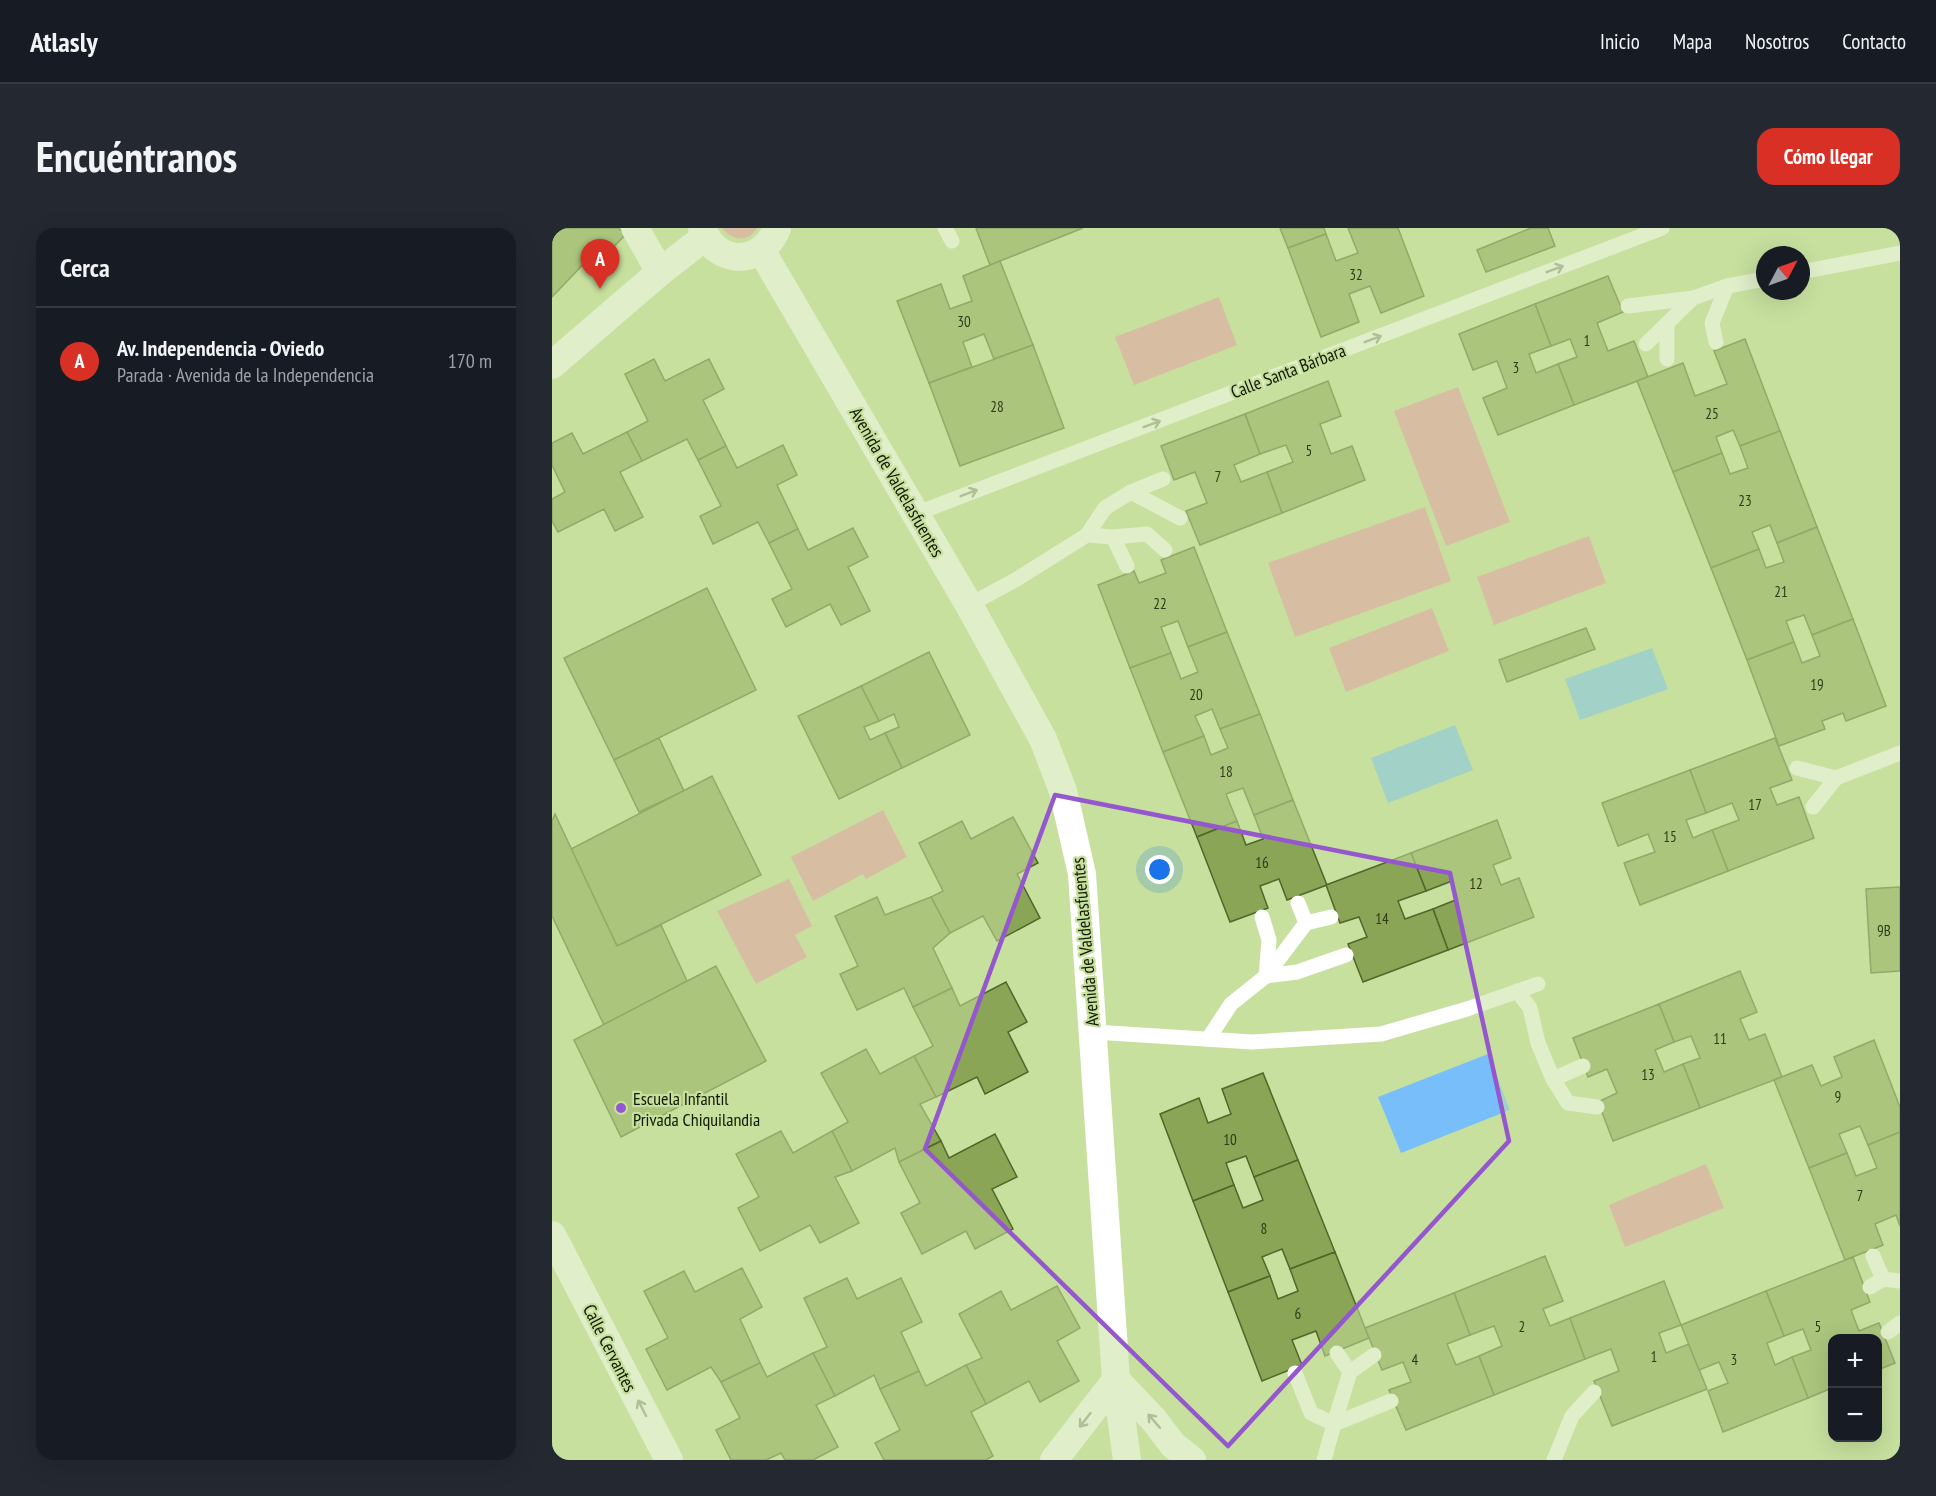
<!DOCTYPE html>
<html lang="es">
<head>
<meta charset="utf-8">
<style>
  :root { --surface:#171b24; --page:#242831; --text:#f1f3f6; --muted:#9ea1a6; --line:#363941; --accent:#d93025 }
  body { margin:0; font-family:"PT Sans Narrow",sans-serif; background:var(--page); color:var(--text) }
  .controls { position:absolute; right:18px; bottom:18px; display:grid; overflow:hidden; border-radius:12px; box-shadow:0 6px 24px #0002 }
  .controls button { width:54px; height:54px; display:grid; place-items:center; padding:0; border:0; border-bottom:2px solid var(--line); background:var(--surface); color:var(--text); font:30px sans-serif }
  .compass { position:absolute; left:1204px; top:18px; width:54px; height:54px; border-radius:50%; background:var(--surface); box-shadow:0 6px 24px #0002; rotate:49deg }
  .you { position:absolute; left:608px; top:642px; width:21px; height:21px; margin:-15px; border:4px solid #fff; border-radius:50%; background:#1a73e8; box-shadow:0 0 0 9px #1a73e833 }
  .badge { display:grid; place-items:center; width:39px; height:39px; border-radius:50%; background:var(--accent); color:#fff; font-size:20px; font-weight:700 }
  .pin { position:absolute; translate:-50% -50px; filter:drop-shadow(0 2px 3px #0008) }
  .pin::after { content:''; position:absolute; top:32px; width:21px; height:18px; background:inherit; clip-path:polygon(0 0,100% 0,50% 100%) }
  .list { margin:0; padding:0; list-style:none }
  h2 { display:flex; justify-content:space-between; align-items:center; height:78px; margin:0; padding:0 24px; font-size:26px }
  h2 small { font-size:20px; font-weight:400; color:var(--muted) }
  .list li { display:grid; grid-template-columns:39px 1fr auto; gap:18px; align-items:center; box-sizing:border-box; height:108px; padding:0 24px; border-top:2px solid var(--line) }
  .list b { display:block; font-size:22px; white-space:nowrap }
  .list p { margin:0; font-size:20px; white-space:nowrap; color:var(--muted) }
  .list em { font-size:20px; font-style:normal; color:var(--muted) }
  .map { position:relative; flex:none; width:1348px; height:1232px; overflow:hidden; border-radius:18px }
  header { display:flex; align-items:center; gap:36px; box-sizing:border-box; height:84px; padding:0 30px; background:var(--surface); border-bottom:2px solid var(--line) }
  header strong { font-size:28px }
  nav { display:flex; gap:33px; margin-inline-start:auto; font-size:21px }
  .intro { display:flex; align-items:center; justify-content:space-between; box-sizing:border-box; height:144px; padding:0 36px }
  h1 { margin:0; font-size:42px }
  .button { padding:15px 27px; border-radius:18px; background:var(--accent); color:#fff; font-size:21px; font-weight:700 }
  main { display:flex; gap:36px; padding:0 36px }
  aside { flex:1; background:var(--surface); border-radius:18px; box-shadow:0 6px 24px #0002 }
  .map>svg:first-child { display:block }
</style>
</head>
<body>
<header>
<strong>Atlasly</strong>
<nav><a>Inicio</a><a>Mapa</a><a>Nosotros</a><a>Contacto</a></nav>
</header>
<div class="intro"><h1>Encuéntranos</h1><a class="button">Cómo llegar</a></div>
<main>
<aside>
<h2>Cerca<small></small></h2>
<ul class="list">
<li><span class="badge">A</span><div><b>Av. Independencia - Oviedo</b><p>Parada · Avenida de la Independencia</p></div><em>170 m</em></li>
</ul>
</aside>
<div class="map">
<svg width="1348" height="1232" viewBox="0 0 1348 1232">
  <rect width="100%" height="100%" fill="#c7e09e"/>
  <g fill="#ec95a9">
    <path d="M170,0H205C196,15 180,13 170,0Z"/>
    <path d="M667,69L685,117L582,157L563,109Z"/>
    <path d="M906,159L958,294L894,318L842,183Z"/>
    <path d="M873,279L899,353L743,409L716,335Z"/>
    <path d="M1037,308L1054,355L942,397L925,349Z"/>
    <path d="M880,380L897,423L794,464L777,420Z"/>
    <path d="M331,582L355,629L314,651L311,646L261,673L239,629Z"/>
    <path d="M237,651L260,698L243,707L255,729L204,756L165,683Z"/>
    <path d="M1154,936L1172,980L1073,1019L1057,977Z"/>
  </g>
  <g fill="#77befa">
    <path d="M1100,420L1116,461L1028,492L1013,451Z"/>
    <path d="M903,497L921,542L836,575L819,530Z"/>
    <path d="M936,826L958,882L849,925L826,869Z"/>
  </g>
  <g fill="#89a555" stroke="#516628" stroke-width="1.5">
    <path d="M0,0H66L74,6L52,29L43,24L0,69Z"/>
    <path d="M424,0H531L438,37Z"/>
    <path d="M728,0H772L774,6L736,20Z"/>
    <path d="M796,0H846L872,68L829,85L818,58L797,66L807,94L769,109L736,20L774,6L784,33L806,25Z"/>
    <path d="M979,0H996L1003,18L934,44L925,22Z"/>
    <path d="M448,33L481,117L442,131L432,106L411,114L420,139L377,155L345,73L389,56L398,81L420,73L411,48Z"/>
    <path d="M1056,48L1071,84L1045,95L1056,123L1082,113L1096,149L1022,177L1006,136L1025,129L1018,111L999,118L983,76Z"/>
    <path d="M983,76L999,118L977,126L984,145L1006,136L1022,177L946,207L931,170L955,160L945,133L921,142L907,106Z"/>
    <path d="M1193,111L1228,203L1188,218L1181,202L1164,209L1170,225L1121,244L1085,153L1131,135L1143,168L1175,156L1162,123Z"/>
    <path d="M481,117L512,200L408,238L377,155Z"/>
    <path d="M102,131L113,153L157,131L172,161L151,172L174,218L146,232L135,211L90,233L75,204L96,193L73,146Z"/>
    <path d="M776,153L789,188L768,196L779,226L800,218L813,252L730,285L715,244L741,234L734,217L708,226L693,186Z"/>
    <path d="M693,186L708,226L682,237L689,254L715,244L730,285L648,317L634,283L655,275L643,244L622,252L609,218Z"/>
    <path d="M1228,203L1265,299L1225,315L1218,297L1200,304L1207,321L1159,340L1121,244L1170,225L1178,246L1196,240L1188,218Z"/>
    <path d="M75,204L90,233L68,244L91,289L63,303L52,281L6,304L0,293V271L13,264L0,237V215L20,205L31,226Z"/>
    <path d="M231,217L245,247L225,257L246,301L217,315L206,294L161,316L148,288L169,278L146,232L174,218L185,240Z"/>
    <path d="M1265,299L1301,391L1260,407L1252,387L1234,393L1242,414L1195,432L1159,340L1207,321L1214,340L1232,334L1225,315Z"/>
    <path d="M301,300L316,329L296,339L318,383L289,397L278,376L234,399L220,371L240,361L217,315L246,301L256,322Z"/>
    <path d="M642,319L675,404L636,419L626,393L609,399L619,425L578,440L546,357L582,343L587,355L614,345L609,332Z"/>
    <path d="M155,360L204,462L62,532L12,430Z"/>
    <path d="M1301,391L1334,478L1294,493L1291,485L1270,493L1273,501L1227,518L1195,432L1242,414L1250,435L1268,428L1260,407Z"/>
    <path d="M1034,400L1043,421L955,454L947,432Z"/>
    <path d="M675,404L708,486L668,501L660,481L643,488L652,508L611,524L578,440L619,425L629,451L646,444L636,419Z"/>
    <path d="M377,424L418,507L350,540L333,505L347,499L342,486L327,493L309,458Z"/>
    <path d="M309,458L327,493L312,499L318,512L333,505L350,540L287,571L246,488Z"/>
    <path d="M708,486L741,572L702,587L691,560L674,566L685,593L645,609L611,524L652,508L659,527L676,520L668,501Z"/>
    <path d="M107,510L132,563L87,584L62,532Z"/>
    <path d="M1223,510L1240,552L1218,560L1225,577L1247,569L1262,610L1176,643L1160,602L1187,592L1180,575L1154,585L1138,542Z"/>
    <path d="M1138,542L1154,585L1134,592L1141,610L1160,602L1176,643L1088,677L1072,635L1103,624L1096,606L1066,618L1050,575Z"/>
    <path d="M160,548L209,647L65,718L17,622Z"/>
    <path d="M741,572L775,657L735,672L727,651L708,658L716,680L678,694L645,609L685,593L694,617L711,611L702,587Z"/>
    <path d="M3,586L65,718L109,697L135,753L52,797L0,688V593Z"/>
    <path d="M461,589L486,635L465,646L488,690L445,713L431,688L398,705L379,669L391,663L367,615L410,593L419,611Z"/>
    <path d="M945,592L959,630L941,637L949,657L967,650L982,689L896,722L881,681L906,671L900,653L874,663L859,625Z"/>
    <path d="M859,625L874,663L846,673L853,691L881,681L896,722L811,754L796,716L815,709L807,689L788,695L774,657Z"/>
    <path d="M1348,659V743L1319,745L1314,661Z"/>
    <path d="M325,669L333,687L379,669L398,705L381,720L400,760L361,779L352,760L305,782L288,746L306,738L283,688Z"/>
    <path d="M164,738L214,833L69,909L22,812Z"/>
    <path d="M1188,743L1205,784L1188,791L1197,812L1213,806L1230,849L1148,880L1131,836L1148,830L1139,808L1122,814L1107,776Z"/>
    <path d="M454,754L475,794L456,804L476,844L433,866L425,849L384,869L362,828L381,818L361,779L400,760L408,778Z"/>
    <path d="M1107,776L1122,814L1103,822L1112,844L1131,836L1148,880L1061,913L1046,874L1065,865L1055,841L1036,849L1021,810Z"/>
    <path d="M1322,812L1348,879V904L1316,917L1308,898L1287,906L1295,925L1257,940L1222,852L1260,837L1269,858L1290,849L1282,829Z"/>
    <path d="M314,821L328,846L362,828L384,869L368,876L389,913L347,934L343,920L300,943L280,903L296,894L269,845Z"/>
    <path d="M711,845L746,932L702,949L694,928L674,935L682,957L641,973L608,886L647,870L656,895L679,886L670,861Z"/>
    <path d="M229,903L241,925L280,903L300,943L283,949L307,995L268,1015L258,997L208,1023L186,980L207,969L184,926Z"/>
    <path d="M1348,904V998L1344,987L1323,996L1331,1017L1293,1032L1257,940L1295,925L1304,948L1325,940L1316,917Z"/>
    <path d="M443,906L465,949L440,961L461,1001L423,1021L414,1003L370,1026L349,985L368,975L347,934L389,913L397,930Z"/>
    <path d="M746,932L783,1024L738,1041L730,1021L710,1029L718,1048L676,1064L641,973L682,957L691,980L711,972L702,949Z"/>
    <path d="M783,1024L817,1110L773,1128L764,1103L740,1112L750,1137L710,1153L676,1064L718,1048L726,1071L746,1063L738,1041Z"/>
    <path d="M993,1028L1011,1073L991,1081L998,1098L1018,1090L1033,1131L942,1167L927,1128L950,1118L942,1098L918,1107L902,1065Z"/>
    <path d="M1301,1029L1318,1074L1299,1082L1307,1103L1327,1095L1343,1135L1326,1142V1110H1280V1160L1256,1170L1240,1129L1259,1122L1251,1101L1232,1108L1214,1063Z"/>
    <path d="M190,1040L210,1079L188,1091L208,1135L169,1154L159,1139L115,1162L94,1121L116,1110L92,1063L132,1043L143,1064Z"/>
    <path d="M295,1050L305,1071L349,1050L370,1094L349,1104L367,1143L328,1161L322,1147L283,1168L261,1125L275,1119L252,1070Z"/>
    <path d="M1112,1053L1129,1097L1107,1105L1114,1125L1137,1116L1155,1161L1060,1198L1042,1153L1067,1143L1059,1121L1033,1131L1018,1090Z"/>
    <path d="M505,1058L528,1100L505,1113L527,1153L488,1174L477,1153L434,1176L414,1137L430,1130L407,1086L449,1063L459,1082Z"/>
    <path d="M1214,1063L1232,1108L1215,1115L1223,1137L1240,1129L1256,1170L1171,1204L1156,1163L1176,1155L1167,1134L1147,1142L1129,1097Z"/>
    <path d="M902,1065L918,1107L895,1116L904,1137L927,1128L942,1167L854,1202L837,1162L859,1154L851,1134L830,1142L813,1100Z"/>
    <path d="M261,1125L283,1168L264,1177L286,1219L261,1232H233L229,1225L214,1232H179L164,1202L188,1190L169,1154L208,1135L215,1149Z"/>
    <path d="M414,1137L434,1176L419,1184L441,1228L434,1232H332L323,1215L348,1202L328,1161L367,1143L374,1158Z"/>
  </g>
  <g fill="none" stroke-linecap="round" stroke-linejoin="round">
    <g stroke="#fff" stroke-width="15">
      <path d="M393,0L400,13"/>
      <path d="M1249,44L1348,25"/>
      <path d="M1076,78L1141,70L1175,58"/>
      <path d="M1115,96V131"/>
      <path d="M1164,114L1160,95L1175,58L1213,51"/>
      <path d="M1094,116L1141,70"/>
      <path d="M579,264L628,290"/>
      <path d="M363,286L1110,0"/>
      <path d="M535,307L561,309L575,338"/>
      <path d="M561,309L595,306L613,322"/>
      <path d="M417,377L465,351L535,307L553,280L579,264L611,251"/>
      <path d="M1245,540L1284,550L1348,525"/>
      <path d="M1261,579L1284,550"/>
      <path d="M710,689L717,712L714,748L745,744L794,727"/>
      <path d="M754,695L779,689"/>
      <path d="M965,763L978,780L986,815L1001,851L1016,875L1045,879"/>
      <path d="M542,804L700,814L829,806L915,781L986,756"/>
      <path d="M656,811L679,776L714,748L754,695L746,675"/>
      <path d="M1001,851L1031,838"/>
      <path d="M1321,1028L1331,1051L1348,1053"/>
      <path d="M1318,1059L1331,1051"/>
      <path d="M1336,1104L1348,1095"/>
      <path d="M785,1125L798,1144"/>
      <path d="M743,1145L759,1185L782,1196L798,1144L822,1127"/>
      <path d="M772,1232L782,1196L839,1173"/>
      <path d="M1002,1232L1020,1188L1042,1164"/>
    </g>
    <g stroke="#fff" stroke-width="28">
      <path d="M83,0L108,44"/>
      <path d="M150,0C164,39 211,38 225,0"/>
      <path d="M209,22L417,377L491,511L511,563L530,646L564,1152L575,1232"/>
      <path d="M0,137L108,44L153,9"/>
      <path d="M0,1007L117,1232"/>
      <path d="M564,1152L602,1192L621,1217L640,1232"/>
      <path d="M502,1232L564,1152"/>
    </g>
  </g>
  <defs><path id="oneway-shaft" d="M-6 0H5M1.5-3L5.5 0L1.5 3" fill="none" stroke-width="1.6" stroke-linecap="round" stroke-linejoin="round" transform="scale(1.5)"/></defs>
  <g stroke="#93978d">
    <use href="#oneway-shaft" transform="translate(1003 41) rotate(-21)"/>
    <use href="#oneway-shaft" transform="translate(821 111) rotate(-21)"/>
    <use href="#oneway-shaft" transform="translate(600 196) rotate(-21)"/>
    <use href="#oneway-shaft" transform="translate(417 265) rotate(-21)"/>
    <use href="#oneway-shaft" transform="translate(90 1180) rotate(-117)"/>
    <use href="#oneway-shaft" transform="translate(533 1192) rotate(128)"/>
    <use href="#oneway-shaft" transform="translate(602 1193) rotate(-131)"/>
  </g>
  <path d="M0 0H1348V1232H0ZM503,567L898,645L957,913L676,1218L373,921Z" fill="#c7e09e" fill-opacity=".55" fill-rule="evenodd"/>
  <path fill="none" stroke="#9457ce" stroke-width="4.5" stroke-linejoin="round" d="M503,567L898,645L957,913L676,1218L373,921Z"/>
  <circle fill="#9457ce" stroke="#c7e09e" stroke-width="2" cx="69" cy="880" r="6"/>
  <g text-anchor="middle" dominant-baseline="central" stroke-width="4.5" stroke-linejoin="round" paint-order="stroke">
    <g font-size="15" fill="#2e3b16">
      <text x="804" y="46">32</text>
      <text x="412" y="93">30</text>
      <text x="1035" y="112">1</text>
      <text x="964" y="139">3</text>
      <text x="445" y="178">28</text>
      <text x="1160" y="185">25</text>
      <text x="757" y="222">5</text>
      <text x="666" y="248">7</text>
      <text x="1193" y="272">23</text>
      <text x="1229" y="363">21</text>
      <text x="608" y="375">22</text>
      <text x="1265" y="456">19</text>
      <text x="644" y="466">20</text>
      <text x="674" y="543">18</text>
      <text x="1203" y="576">17</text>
      <text x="1118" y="608">15</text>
      <text x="710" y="634">16</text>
      <text x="924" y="655">12</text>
      <text x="830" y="690">14</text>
      <text x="1332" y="702">9B</text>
      <text x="1168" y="810">11</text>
      <text x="1096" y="846">13</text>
      <text x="1286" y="868">9</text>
      <text x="678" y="911">10</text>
      <text x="1308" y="967">7</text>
      <text x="712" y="1000">8</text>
      <text x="746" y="1085">6</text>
      <text x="970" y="1098">2</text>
      <text x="1266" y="1098">5</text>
      <text x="1102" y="1128">1</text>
      <text x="863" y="1131">4</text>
      <text x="1182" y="1131">3</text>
    </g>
    <g font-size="18" fill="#0f1801" stroke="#c7e09e">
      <text transform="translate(736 143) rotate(-21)">Calle Santa Bárbara</text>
      <text transform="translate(345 254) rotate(60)">Avenida de Valdelasfuentes</text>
      <text transform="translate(533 714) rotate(-95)">Avenida de Valdelasfuentes</text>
      <text transform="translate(58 1120) rotate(63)">Calle Cervantes</text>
    </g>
    <g font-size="18" fill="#0f1801" stroke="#c7e09e" text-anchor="start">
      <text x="81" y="870">Escuela Infantil<tspan x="81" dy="21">Privada Chiquilandia</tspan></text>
    </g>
  </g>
</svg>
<div class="controls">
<button>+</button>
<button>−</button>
</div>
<svg class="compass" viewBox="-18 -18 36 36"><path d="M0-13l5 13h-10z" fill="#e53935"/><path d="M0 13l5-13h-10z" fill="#9ea1a6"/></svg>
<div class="you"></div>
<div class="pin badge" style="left:48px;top:61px">A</div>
</div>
</main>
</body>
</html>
